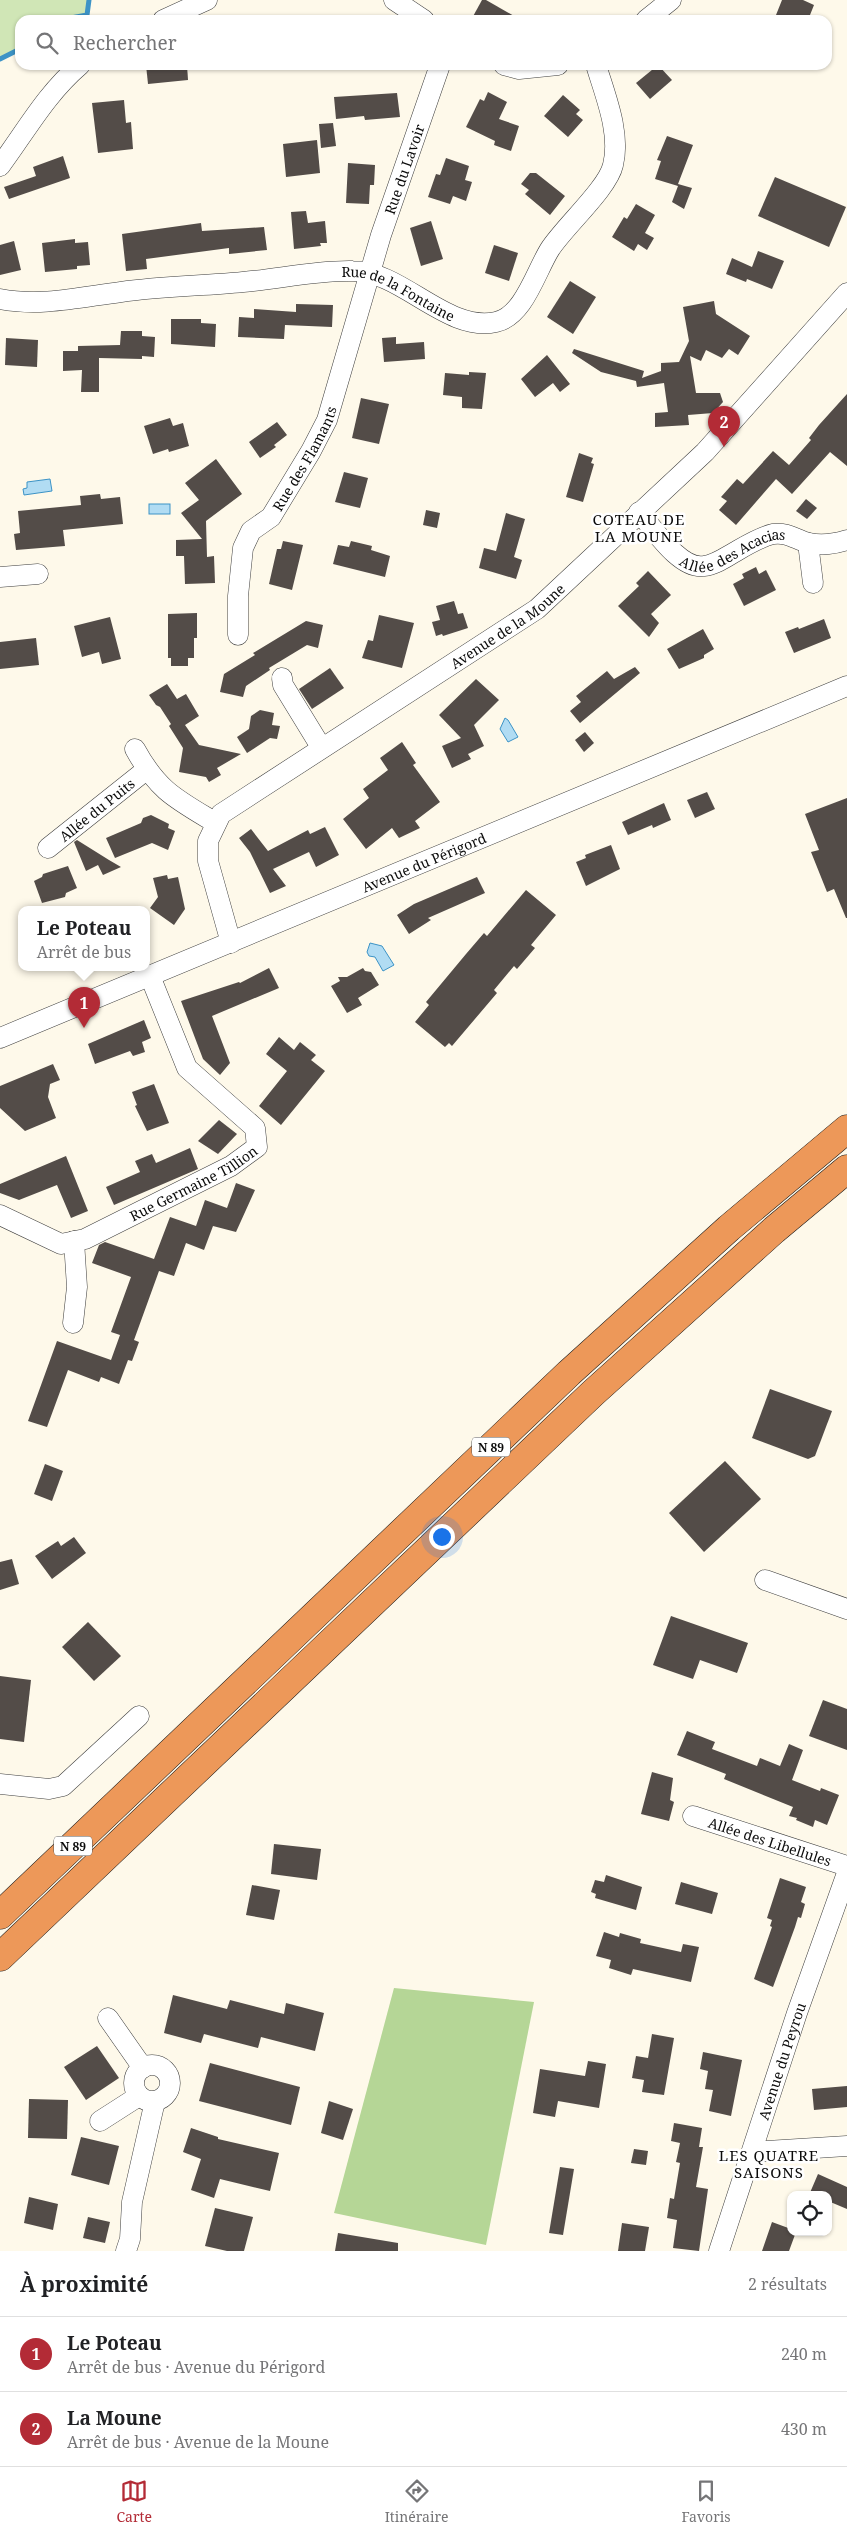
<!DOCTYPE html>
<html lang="fr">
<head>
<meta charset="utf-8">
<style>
  :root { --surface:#fff; --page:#f6f6f6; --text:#202124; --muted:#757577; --line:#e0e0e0; --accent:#b32b36 }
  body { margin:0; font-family:"Noto Serif",serif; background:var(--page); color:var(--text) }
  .controls { position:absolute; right:15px; bottom:15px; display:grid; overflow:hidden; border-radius:10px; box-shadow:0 1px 4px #0004 }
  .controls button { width:45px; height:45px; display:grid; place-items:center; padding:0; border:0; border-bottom:1px solid var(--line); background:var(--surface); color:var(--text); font:25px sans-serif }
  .you { position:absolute; left:441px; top:1536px; width:18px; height:18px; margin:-12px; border:4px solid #fff; border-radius:50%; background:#1a73e8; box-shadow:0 0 0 8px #1a73e833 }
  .badge { display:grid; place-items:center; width:32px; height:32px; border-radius:50%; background:var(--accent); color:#fff; font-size:16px; font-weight:700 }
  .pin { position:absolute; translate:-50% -41px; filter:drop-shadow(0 1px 2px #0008) }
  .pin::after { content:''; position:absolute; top:26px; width:18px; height:15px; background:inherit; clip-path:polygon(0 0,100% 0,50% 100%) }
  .popup { position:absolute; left:18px; top:906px; width:132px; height:65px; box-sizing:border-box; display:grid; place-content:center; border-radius:10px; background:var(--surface); filter:drop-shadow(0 1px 4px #0005); font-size:16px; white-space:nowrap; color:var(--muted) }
  .popup b { font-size:19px; color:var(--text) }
  .popup::after { content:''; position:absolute; left:50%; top:100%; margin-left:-10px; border:10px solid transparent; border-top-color:var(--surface) }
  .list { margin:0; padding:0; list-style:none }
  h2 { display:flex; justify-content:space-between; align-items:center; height:65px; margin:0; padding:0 20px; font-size:21px }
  h2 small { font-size:16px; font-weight:400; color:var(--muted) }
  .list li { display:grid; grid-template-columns:32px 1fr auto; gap:15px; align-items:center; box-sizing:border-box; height:75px; padding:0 20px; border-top:1px solid var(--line) }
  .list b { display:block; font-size:19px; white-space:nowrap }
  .list p { margin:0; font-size:16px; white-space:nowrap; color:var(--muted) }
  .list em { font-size:16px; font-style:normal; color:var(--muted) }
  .icon { flex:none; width:28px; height:28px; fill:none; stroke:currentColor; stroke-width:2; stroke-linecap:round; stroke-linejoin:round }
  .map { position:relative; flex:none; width:847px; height:2251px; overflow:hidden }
  .search { position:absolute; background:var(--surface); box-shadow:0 1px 4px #0004; left:15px; right:15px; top:15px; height:55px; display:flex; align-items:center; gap:12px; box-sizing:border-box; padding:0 18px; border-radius:15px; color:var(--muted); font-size:19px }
  .sheet { height:215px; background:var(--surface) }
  nav { display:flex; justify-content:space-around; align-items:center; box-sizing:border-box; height:70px; border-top:1px solid var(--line); background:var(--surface); font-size:14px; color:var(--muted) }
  nav a { display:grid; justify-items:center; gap:2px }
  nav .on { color:var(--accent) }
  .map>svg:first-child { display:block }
</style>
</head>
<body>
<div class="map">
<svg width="847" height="2251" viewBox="0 0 847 2251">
  <rect width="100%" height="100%" fill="#fef9ea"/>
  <path fill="#d0e6b6" d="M0,0H89L87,15L80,18L20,20V49L0,59Z"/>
  <path fill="#b5d696" d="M394,1988L534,2002L486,2245L334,2213Z"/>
  <g fill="#b1dcf3" stroke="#3c93c6">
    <path d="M50,479L52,491L24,495L23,489L27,488V482Z"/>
    <rect x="149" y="504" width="21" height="10"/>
    <path d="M505,718L508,720L518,737L508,742L500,729Z"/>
    <path d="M370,943L382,946L394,965L383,971L375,957L369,956L367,952Z"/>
  </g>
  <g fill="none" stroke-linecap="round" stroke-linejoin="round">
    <g stroke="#3c93c6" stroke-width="5">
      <path d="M60,20L87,15L89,0"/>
      <path d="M0,59L20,49"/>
    </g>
  </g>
  <g fill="#534c48">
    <path d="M482,0H486L521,20H471Z"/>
    <path d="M782,0H803L814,5L808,20L799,17L798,20H774Z"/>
    <path d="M146,65H187L188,80L148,84Z"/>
    <path d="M658,65L672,80L650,99L636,83Z"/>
    <path d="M488,92L507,102L499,119L519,126L511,151L494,145L495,141L466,127L480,99L484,101Z"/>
    <path d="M397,93L400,117L365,120L364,116L336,119L334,97Z"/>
    <path d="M563,95L580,110L576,114L583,120L568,137L544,116Z"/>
    <path d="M124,100L126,123L131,122L133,149L98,153L92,103Z"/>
    <path d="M333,123L336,146L321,148L319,124Z"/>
    <path d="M667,136L693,145L678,184L692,188L684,209L672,202L678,186L655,179L661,161L657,160Z"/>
    <path d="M317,140L320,173L286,177L283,144Z"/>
    <path d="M63,156L70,178L9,199L4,187L36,176L33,167Z"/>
    <path d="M446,158L469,166L465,180L472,182L466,201L453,196L450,204L428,197L436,174L440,175Z"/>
    <path d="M348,163L375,165L374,185H370L369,204L346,203Z"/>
    <path d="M530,173H536L565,196L550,215L525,194L529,190L521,184Z"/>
    <path d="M775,177L846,207L829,247L758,216Z"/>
    <path d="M636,204L655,215L645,233L654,238L647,250L638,244L634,251L612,237L624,217L627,219Z"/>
    <path d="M306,211L308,223L325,221L327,243H320L321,246L294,249L291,212Z"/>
    <path d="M431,221L443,259L421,266L410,228Z"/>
    <path d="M201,223L202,231L264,227L267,250L229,254V248L146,259L147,269L126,271L122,234Z"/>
    <path d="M75,239V243L88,242L90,265L77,266V269L45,272L42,243Z"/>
    <path d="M14,241L21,270L0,275V245Z"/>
    <path d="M494,245L518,253L509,281L485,273Z"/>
    <path d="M758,251L784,261L772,289L747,279L746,282L726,274L732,258L752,267Z"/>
    <path d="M570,281L596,297L573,334L547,317Z"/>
    <path d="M714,301L716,314L750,336L738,355L729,349L722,358L706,350L701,361L690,356L696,393H720L723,402L713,413L688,415L689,425L655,427V413L668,412L664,383L637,387L636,381L601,372L572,353L574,349L644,371L642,378L661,371V363L679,362L689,341L683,307Z"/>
    <path d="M296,304L333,305L332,327L285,325L284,339L238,337L239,317L254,318V309L296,312Z"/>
    <path d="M171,319H201V323L216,324L215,347L171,344Z"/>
    <path d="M121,331H142V336L155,337L154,357L142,356V359L99,358V392H81L82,370L63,371V351H78V346L120,345Z"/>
    <path d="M396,337V344L424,342L425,359L384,362L382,338Z"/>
    <path d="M6,338L38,340L37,367L5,365Z"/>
    <path d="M547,355L570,384L560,392L553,383L535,397L521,379Z"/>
    <path d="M469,372L486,373L482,409L462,408V397L443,395L445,373L469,375Z"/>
    <path d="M847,394V466L830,452L792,494L776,479L736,525L719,510L727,501L721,497L737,479L743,484L773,451L789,465L811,440L809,438L819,425Z"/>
    <path d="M361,398L389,404L379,444L352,438Z"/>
    <path d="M170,418L173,426L183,423L189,446L169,452L168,449L153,454L144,426Z"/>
    <path d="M277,422L287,435L274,445L276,447L260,458L249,442Z"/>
    <path d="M579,453L593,458L591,463L594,464L583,502L566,497Z"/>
    <path d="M216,459L242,494L206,521L207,557L214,556L215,583L185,584L184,556H176V540L202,539L181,513L199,500L185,483Z"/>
    <path d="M344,472L368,478L360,508L335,502Z"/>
    <path d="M100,494L101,499L120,497L123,524L63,530L65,546L16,550L14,534L20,533L18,511L81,505L80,496Z"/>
    <path d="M806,499L817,508L807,519L796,511Z"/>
    <path d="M426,510L440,513L437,528L423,525Z"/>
    <path d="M506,513L525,519L514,557L522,560L516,579L479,568L484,548L496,551Z"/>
    <path d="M283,541L303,545L292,590L269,584L277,549H281Z"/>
    <path d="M351,541L372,546L371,550L390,556L385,577L333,564L338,545L349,547Z"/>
    <path d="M756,567L759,574L766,570L776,590L744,606L733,584L744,578L742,574Z"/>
    <path d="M648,571L671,595L651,614L659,623L649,637L618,606L639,586L636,583Z"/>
    <path d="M454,601L458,614L463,613L468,628L443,636L442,634L436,636L432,622L440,620L436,606Z"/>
    <path d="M197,613V638H194V658H188V666H171V658H168V614Z"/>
    <path d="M379,615L414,623L402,668L362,658L368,640L373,641Z"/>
    <path d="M110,617L121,659L102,664L99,652L82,657L74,626Z"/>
    <path d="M824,619L831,638L794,653L785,632L798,627L799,629Z"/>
    <path d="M306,621L323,625L318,648L307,645L269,668L270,670L246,686L243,697L220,692L224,674L255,655L253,653Z"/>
    <path d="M703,629L714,649L704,655V658L679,669L667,649Z"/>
    <path d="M36,638L39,665L0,669V642Z"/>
    <path d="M635,667L640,673L580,723L570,711L581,702L576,696L607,671L614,679Z"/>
    <path d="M330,668L344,688L312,709L299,689Z"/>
    <path d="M476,679L499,700L474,725L484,746L468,754L471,759L452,768L442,746L461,738L439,715Z"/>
    <path d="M167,684L177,699L186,694L199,716L185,725L199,745L241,754L217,768L221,775L209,782L206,777L179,772L183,748L169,726L171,724L160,707L156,705L149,695Z"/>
    <path d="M260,710L274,713L272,725L280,726L277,739L270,738L247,753L237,737L249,729L251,716Z"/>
    <path d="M585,732L594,743L584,752L575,740Z"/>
    <path d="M402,742L416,763L413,765L440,802L415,821L420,828L399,838L392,828L366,849L343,819L369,798L363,789L388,770L380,758Z"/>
    <path d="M707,792L715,809L695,818L687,800Z"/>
    <path d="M847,798V918H846L834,889L827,892L811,852L819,850L805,814Z"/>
    <path d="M664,803L671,820L653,828L652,825L628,835L622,822Z"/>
    <path d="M151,815L169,824L168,828L175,831L168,850L152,843L115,858L106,838L141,823L143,818Z"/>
    <path d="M325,827L339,855L316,867L309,852L273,869L286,886L270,893L250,852L239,838L251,829L268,851L308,830L310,834Z"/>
    <path d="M77,840L109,860L121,867L103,875L98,865L86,871L74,842Z"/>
    <path d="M611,845L620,869L586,886L576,862L586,858L585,855Z"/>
    <path d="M68,866L77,888L66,893L65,897L42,903L34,881L42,877L43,874Z"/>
    <path d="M167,875L168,879L178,877L185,909L174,925L150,908L158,897L153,878Z"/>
    <path d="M477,877L485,893L428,918L431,920L409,934L397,915L414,904Z"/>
    <path d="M526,890L556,915L531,945L535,948L517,969L514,966L494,990L497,993L452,1046L449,1043L445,1047L415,1022L429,1005L426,1002L466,954L484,933L487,936Z"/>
    <path d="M269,968L279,988L212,1016L230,1063L220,1075L203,1059L181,1001L239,982L240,983Z"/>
    <path d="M363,968L365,971L371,972L379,985L358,998L362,1005L347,1013L331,986L340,981L338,977H347Z"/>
    <path d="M144,1020L151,1038L142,1042L145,1052L133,1056L130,1051L95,1064L88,1044Z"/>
    <path d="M279,1037L294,1050L300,1042L316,1055L311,1060L325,1071L281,1125L259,1106L287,1071L266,1054Z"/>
    <path d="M53,1064L60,1080L50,1084L48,1097L56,1118L25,1131L0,1108V1086Z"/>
    <path d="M154,1084L169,1123L147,1131L135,1106L137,1105L132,1092Z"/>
    <path d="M219,1120L237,1134L218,1154L198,1141Z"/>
    <path d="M190,1148L198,1169L114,1205L106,1187L140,1172L135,1161L152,1154L156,1163Z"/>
    <path d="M66,1156L88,1211L71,1218L57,1185L19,1200L0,1193V1184Z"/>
    <path d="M236,1183L255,1190L236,1232L213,1226L204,1250L186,1243L174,1276L159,1271L134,1340L139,1342L132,1361L128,1360L119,1384L101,1377L99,1382L68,1370L47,1427L28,1421L57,1341L111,1360L120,1335L111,1332L131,1277L92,1263L99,1245L105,1242L154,1259L170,1217L196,1226L205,1200L227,1208Z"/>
    <path d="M770,1389L832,1411L815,1456L808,1459L752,1438Z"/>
    <path d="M725,1461L761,1499L704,1552L669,1513Z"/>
    <path d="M45,1464L63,1471L52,1501L34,1494Z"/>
    <path d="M74,1537L86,1553L52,1579L35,1556L58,1541L61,1546Z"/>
    <path d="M12,1559L19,1584L0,1590V1562Z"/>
    <path d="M671,1616L748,1643L737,1673L700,1660L693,1679L653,1665Z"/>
    <path d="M88,1622L121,1656L94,1681L62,1647Z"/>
    <path d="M0,1676L31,1680L24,1742L0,1739Z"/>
    <path d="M823,1700L847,1709V1750L809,1736Z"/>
    <path d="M687,1731L715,1742L712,1749L757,1766L760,1758L780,1766L789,1744L803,1750L792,1780L820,1791L821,1788L839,1795L827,1825L815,1820L813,1827L796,1820L797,1818L789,1816L793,1807L724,1779L726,1774L677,1755Z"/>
    <path d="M652,1772L673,1778L670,1800L674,1802L669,1821L641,1814Z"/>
    <path d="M274,1844L321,1849L317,1880L271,1874Z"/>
    <path d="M606,1875L642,1887L636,1910L595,1898L596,1894L591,1892L595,1880L604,1882Z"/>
    <path d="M780,1878L806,1887L801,1902L805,1904L801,1918L798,1917L795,1927L773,1987L754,1979L772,1927L770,1926L772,1920L767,1918Z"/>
    <path d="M681,1882L718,1893L712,1914L675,1904Z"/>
    <path d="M252,1885L280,1890L274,1920L246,1915Z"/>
    <path d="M604,1932L619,1937L620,1933L641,1939L640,1943L681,1952L683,1944L699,1947L691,1982L633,1969L631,1975L609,1968L611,1960L596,1956Z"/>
    <path d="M173,1995L227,2009L230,2000L284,2014L286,2003L324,2013L315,2051L261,2037L258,2048L204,2034L201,2043L164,2033Z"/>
    <path d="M652,2034L674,2038L664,2095L642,2092L644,2080L632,2078L636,2056L648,2058Z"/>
    <path d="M97,2046L119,2078L86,2100L64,2067Z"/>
    <path d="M703,2052L742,2060L731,2116L709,2111L713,2090L705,2089L708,2071L700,2069Z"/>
    <path d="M588,2061L606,2064L599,2108L558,2101L555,2117L533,2113L540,2069L585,2076Z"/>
    <path d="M210,2063L300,2087L291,2125L199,2101Z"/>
    <path d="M847,2086V2107L814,2110L812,2089Z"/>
    <path d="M29,2099L68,2100L67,2139L28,2138Z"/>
    <path d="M329,2101L353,2109L343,2140L321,2133Z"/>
    <path d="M674,2123L702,2128L699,2147H703L696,2187L708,2189L699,2251L673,2248L677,2220L667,2218L670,2198L674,2199L680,2163L676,2162L680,2143L671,2141Z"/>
    <path d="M191,2128L218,2137V2139L279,2153L270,2191L220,2179L214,2198L191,2190L201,2159L183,2152Z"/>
    <path d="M81,2137L119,2146L109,2185L71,2175Z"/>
    <path d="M634,2149L648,2151L646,2165L631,2163Z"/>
    <path d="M560,2167L574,2169L563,2235L549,2233Z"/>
    <path d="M818,2174L847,2187V2209L828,2201V2195H809Z"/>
    <path d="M29,2197L58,2204L53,2230L24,2223Z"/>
    <path d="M215,2208L253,2217L244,2251H227L205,2246Z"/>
    <path d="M88,2217L110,2222L105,2243L83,2238Z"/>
    <path d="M772,2222L791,2229V2232H796L789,2251H762Z"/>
    <path d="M622,2223L649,2227L645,2251H618Z"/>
    <path d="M338,2233L398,2243V2251H335Z"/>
  </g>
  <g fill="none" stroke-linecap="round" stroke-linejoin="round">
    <g stroke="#3e3e3e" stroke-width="21">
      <g id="minor">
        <path d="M394,0L424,20"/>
        <path d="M163,20L207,0"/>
        <path d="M646,20L671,0"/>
        <path d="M504,65L519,69L558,65"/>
        <path d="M0,166C26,131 46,94 80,65"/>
        <path id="s1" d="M0,299C41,307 81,297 121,292C162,286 203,286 243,282C279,279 316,270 353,271C402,271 447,333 496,322C524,316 536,271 550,249C565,226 608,188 613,165C621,133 605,95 596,65"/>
        <path id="s2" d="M639,512C654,529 680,570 704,566C715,565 726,557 735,552C747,545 760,537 773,534C789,532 796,540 809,543C823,546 834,544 847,540"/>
        <path d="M808,543L813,583"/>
        <path d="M0,577L38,574"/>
        <path id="s3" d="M238,635V596L243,548L251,531L271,517L311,451L327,420L381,235L440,65"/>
        <path d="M282,678L283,685L321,747"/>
        <path d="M135,749C158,791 176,799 216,823"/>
        <path id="s4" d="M48,848L146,770"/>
        <path id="s5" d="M231,943L208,861V841L221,814L537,609L705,452L847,293"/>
        <path id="s6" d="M0,1038L847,686"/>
        <path id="s7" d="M0,1215L61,1244L85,1239L231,1166L257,1147L255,1128L187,1068L150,976"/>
        <path d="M73,1323L77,1287L74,1241"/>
        <path d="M765,1580L847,1609"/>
        <path d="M0,1784L49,1789L63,1786L139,1716"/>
        <path id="s8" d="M693,1816L847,1866"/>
        <path d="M108,2018L143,2068"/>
        <circle cx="152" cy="2083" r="18"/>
        <path d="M100,2121L139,2096"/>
        <path d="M752,2152L847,2146"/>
        <path d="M126,2251L130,2239L132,2202L155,2101"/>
        <path id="s9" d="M719,2251L797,2013L847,1873"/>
      </g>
    </g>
    <g stroke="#1c1c1c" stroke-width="29">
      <g id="highway">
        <path d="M0,1915L569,1373L729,1228L847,1129"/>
        <path d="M0,1957L593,1393L774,1230L847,1169"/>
      </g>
    </g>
    <use href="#minor" stroke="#fff" stroke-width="20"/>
    <use href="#highway" stroke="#ed9859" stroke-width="28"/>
  </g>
  <g text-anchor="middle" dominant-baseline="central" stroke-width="5" stroke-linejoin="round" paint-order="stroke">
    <g fill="#fff" stroke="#545454" stroke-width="1">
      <rect x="472" y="1437.5" width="38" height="19" rx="4"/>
      <rect x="54" y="1836.5" width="38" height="19" rx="4"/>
    </g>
    <g font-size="12" font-weight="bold" fill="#0b0b0b">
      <text x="491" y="1447">N 89</text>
      <text x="73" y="1846">N 89</text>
    </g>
    <g font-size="14" fill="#0b0b0b" stroke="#fff">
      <text stroke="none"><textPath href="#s3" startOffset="505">Rue du Lavoir</textPath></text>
      <text stroke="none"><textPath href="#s1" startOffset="405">Rue de la Fontaine</textPath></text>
      <text stroke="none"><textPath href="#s3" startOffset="198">Rue des Flamants</textPath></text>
      <text stroke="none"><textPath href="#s2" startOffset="120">Allée des Acacias</textPath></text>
      <text stroke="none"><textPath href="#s5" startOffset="478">Avenue de la Moune</textPath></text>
      <text stroke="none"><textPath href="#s4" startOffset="62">Allée du Puits</textPath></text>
      <text stroke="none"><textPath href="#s6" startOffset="459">Avenue du Périgord</textPath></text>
      <text stroke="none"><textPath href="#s7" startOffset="214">Rue Germaine Tillion</textPath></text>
      <text stroke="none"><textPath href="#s8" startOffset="81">Allée des Libellules</textPath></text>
      <text stroke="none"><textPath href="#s9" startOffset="200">Avenue du Peyrou</textPath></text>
    </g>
    <g font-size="15" letter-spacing="1" fill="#0b0b0b" stroke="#fff">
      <text x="639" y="519">COTEAU DE<tspan x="639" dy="17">LA MOUNE</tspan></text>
      <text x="769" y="2155">LES QUATRE<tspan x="769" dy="17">SAISONS</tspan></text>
    </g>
  </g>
</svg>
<div class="controls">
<button><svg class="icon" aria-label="locate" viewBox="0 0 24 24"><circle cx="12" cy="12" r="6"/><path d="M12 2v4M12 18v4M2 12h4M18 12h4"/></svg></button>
</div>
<div class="you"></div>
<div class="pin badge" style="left:84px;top:1028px">1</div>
<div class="popup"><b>Le Poteau</b>Arrêt de bus</div>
<div class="pin badge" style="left:724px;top:447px">2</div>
<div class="search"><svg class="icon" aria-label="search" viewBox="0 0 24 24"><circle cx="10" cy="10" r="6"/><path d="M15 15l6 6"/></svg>Rechercher</div>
</div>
<section class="sheet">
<h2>À proximité<small>2 résultats</small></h2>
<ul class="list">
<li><span class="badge">1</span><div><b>Le Poteau</b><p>Arrêt de bus · Avenue du Périgord</p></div><em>240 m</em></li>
<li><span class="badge">2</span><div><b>La Moune</b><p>Arrêt de bus · Avenue de la Moune</p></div><em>430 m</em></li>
</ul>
</section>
<nav>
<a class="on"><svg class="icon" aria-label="map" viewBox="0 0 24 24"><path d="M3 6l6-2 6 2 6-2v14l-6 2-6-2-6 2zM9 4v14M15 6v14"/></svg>Carte</a>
<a><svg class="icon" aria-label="directions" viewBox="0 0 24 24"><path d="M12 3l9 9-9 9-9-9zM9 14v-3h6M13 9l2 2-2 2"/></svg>Itinéraire</a>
<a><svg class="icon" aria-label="saved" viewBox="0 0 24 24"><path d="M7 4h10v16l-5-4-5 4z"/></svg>Favoris</a>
</nav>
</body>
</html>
